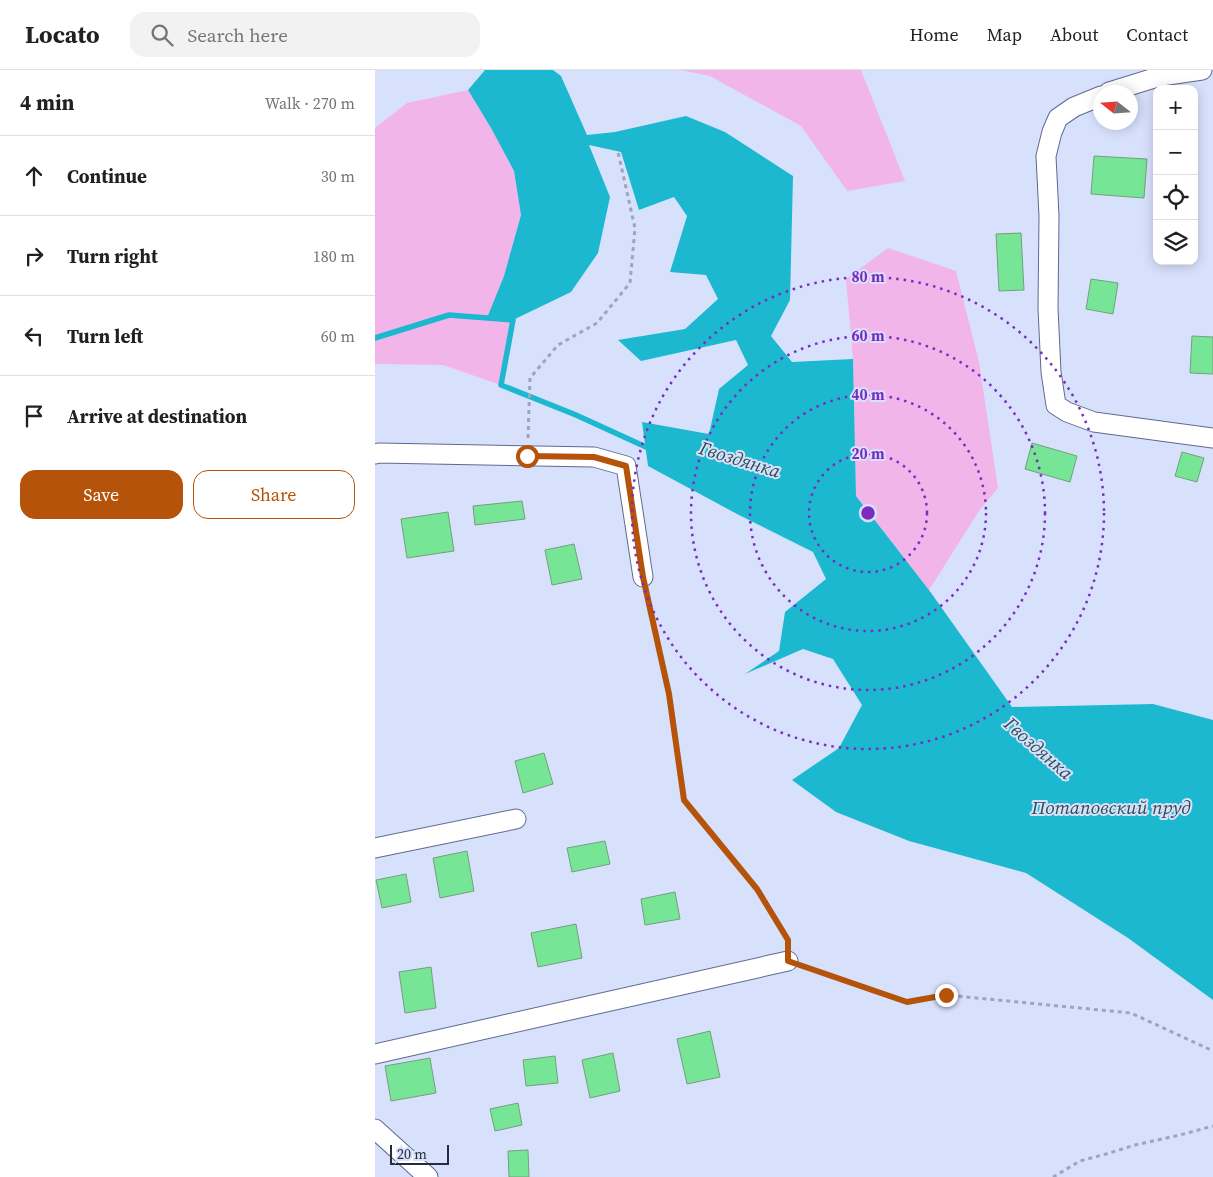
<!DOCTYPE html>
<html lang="en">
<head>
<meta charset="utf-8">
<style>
  :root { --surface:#fff; --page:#f2f2f2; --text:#202124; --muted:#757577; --line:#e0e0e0; --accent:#b45309 }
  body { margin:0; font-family:"Source Serif 4",serif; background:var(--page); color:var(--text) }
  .controls { position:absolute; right:15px; top:15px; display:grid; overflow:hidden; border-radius:10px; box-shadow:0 2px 12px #0003 }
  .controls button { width:45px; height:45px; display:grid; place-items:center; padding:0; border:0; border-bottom:1px solid var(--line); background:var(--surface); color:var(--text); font:25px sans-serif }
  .compass { position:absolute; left:718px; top:15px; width:45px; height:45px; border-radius:50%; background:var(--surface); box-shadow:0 2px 12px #0003; rotate:287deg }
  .scale { position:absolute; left:15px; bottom:12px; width:59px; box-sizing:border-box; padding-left:5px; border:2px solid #272c3d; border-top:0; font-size:14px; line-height:18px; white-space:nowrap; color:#272c3d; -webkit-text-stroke:4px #d8e1fc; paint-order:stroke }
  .stop { position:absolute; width:15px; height:15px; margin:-11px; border:4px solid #b45309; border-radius:50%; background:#fff }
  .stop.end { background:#b45309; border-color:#fff; box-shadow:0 1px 5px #0008 }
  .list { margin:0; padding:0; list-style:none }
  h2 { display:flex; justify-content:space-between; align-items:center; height:65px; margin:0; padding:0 20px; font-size:21px }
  h2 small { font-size:16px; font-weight:400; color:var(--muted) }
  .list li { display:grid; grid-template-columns:32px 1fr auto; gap:15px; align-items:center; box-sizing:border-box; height:80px; padding:0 20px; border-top:1px solid var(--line) }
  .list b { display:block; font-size:19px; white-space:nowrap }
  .list em { font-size:16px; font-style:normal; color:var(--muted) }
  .actions { display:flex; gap:10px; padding:15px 20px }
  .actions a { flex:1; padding:11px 0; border:1px solid var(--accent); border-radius:15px; text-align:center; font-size:18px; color:var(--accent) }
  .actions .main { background:var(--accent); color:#fff }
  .icon { flex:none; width:28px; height:28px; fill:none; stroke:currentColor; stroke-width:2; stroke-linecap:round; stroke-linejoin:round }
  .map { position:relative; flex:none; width:838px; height:1107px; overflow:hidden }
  header { display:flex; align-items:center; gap:30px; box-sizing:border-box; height:70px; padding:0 25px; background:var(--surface); border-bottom:1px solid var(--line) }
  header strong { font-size:24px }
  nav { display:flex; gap:28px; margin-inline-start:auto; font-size:18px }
  .search { width:350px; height:45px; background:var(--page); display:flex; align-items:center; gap:12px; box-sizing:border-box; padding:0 18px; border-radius:15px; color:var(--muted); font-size:19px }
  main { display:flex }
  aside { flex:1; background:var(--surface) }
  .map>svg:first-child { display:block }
</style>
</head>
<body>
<header>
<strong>Locato</strong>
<div class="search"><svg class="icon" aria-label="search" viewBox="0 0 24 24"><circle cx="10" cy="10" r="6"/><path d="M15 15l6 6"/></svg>Search here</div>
<nav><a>Home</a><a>Map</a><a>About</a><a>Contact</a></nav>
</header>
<main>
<aside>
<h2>4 min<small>Walk · 270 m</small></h2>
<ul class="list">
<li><svg class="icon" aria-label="ahead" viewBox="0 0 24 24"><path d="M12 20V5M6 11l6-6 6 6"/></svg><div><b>Continue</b></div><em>30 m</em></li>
<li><svg class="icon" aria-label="right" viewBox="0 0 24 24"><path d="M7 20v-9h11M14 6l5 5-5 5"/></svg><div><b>Turn right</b></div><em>180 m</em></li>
<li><svg class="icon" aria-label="left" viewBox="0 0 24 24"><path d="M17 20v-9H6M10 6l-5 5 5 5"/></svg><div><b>Turn left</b></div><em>60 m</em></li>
<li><svg class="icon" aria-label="arrive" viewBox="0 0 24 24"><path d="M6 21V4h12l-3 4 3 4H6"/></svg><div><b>Arrive at destination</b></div></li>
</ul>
<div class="actions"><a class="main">Save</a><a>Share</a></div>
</aside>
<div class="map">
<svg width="838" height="1107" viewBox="0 0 838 1107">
  <rect width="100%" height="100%" fill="#d8e1fc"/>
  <g fill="#f2b5ea">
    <path d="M306,0H486L530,111L472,121L426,56L335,6Z"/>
    <path d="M93,20L116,58L139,101L146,145L129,206L113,248L138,250L126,315L68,295L0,294V58L32,33Z"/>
    <path d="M513,178L581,201L604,292L623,418L604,441L554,520L481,426L478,289L471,209Z"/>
  </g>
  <path fill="#1bb8cf" d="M110,0H178L186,6L212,65L240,62L311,46L350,62L418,106L415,230L396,266L417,292L478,289L481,426L554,520L637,637L778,634L838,650V930L753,868L651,803L534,771L461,742L417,710L464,678L487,635L458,589L428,579L370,604L404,581L410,542L451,509L438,482L362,444L273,396L267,352L334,364L344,319L373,295L361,270L266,291L243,270L310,259L343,229L331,205L295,202L312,146L299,127L264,140L246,82L214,75L235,127L223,183L196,222L138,250L112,248L129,206L146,145L139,101L116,58L93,20Z"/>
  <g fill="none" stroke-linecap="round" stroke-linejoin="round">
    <path stroke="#1bb8cf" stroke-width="5.5" d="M0,268L74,245L138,250L126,315L201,345L271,377L278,379"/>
  </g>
  <g fill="#77e596" stroke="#759e7e">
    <path d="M719,86L772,89L769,128L716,124Z"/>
    <path d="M646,163L649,220L624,221L621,164Z"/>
    <path d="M716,209L743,213L738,244L711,239Z"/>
    <path d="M817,266L838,267V304L815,303Z"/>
    <path d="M657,373L702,386L695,412L650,399Z"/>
    <path d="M807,382L829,388L822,412L800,406Z"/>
    <path d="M147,431L150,449L100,455L98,436Z"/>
    <path d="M73,442L79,481L32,488L26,449Z"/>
    <path d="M199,474L207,509L177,515L170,480Z"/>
    <path d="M169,683L178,714L148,723L140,691Z"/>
    <path d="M230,771L235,794L197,802L192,778Z"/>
    <path d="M92,781L99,821L65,828L58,788Z"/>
    <path d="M31,804L36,832L7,838L1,810Z"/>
    <path d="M300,822L305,849L270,855L266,829Z"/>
    <path d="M201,854L207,888L163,897L156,863Z"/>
    <path d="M56,897L61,938L30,943L24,902Z"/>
    <path d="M335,961L345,1007L312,1014L302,969Z"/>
    <path d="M238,983L245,1021L215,1028L207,990Z"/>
    <path d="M180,986L183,1013L151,1016L148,990Z"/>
    <path d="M55,988L61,1023L16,1031L10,996Z"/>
    <path d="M143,1033L147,1055L120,1061L115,1039Z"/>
    <path d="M153,1080L154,1107H134L133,1081Z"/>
  </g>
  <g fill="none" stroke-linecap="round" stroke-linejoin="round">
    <g stroke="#5e6991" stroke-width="21">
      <g id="street">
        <path d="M734,22L786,6L827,0"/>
        <path d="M726,26L699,37L683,48L677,62L671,86L674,146L673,238L676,302L681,335L692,342L719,352L838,368"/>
        <path d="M0,384L4,383L219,387L251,396L268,507"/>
        <path d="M0,778L141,749"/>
        <path d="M0,984L413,891"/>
        <path d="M0,1059L53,1107"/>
      </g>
    </g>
    <g stroke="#9da4bc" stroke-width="3" stroke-dasharray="4 4" stroke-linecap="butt">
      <path d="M153,368L155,308L183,275L222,253L255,213L260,158L243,82"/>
      <path d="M272,524L294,624L309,730L382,819L413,870V872"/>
      <path d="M430,897L532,932L571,925L756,943L838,981"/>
      <path d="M678,1107L705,1091L731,1084L760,1075L805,1065L838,1056"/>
    </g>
    <use href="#street" stroke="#fff" stroke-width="19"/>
  </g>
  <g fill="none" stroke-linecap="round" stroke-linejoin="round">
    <path stroke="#b45309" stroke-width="6" d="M152,386L219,387L251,396L268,507L294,624L309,730L382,819L413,870V891L532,932L571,925"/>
  </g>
  <g fill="none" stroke="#7b2cbf" stroke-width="2.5" stroke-dasharray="2.5 5">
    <circle cx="493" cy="443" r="59"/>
    <circle cx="493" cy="443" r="118"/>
    <circle cx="493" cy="443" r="177"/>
    <circle cx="493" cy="443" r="236"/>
  </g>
  <g text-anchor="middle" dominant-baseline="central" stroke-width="4" stroke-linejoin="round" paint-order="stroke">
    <g font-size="19" font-style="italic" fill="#2e4c51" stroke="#d8e1fc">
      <text transform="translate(365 389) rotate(17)">Гвоздянка</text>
      <text transform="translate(664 678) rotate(41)">Гвоздянка</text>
      <text x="736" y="737">Потаповский пруд</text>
    </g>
  </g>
  <circle cx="493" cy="443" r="8" fill="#7b2cbf" stroke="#d8e1fc" stroke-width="2.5"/>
  <g font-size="15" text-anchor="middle" font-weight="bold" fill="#7b2cbf" stroke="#d8e1fc" stroke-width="4" stroke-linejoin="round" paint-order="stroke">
    <text x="493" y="212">80 m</text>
    <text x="493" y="271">60 m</text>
    <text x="493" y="330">40 m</text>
    <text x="493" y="389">20 m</text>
  </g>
</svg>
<div class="controls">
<button>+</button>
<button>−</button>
<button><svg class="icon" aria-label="locate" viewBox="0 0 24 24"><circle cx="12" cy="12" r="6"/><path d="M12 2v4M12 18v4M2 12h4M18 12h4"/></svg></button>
<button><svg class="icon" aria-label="layers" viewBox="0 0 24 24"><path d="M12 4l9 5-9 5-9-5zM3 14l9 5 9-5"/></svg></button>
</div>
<svg class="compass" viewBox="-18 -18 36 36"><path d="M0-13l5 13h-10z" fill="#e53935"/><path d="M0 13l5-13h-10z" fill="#757577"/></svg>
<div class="scale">20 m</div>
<div class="stop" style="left:152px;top:386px"></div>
<div class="stop end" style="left:571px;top:925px"></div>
</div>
</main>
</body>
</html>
